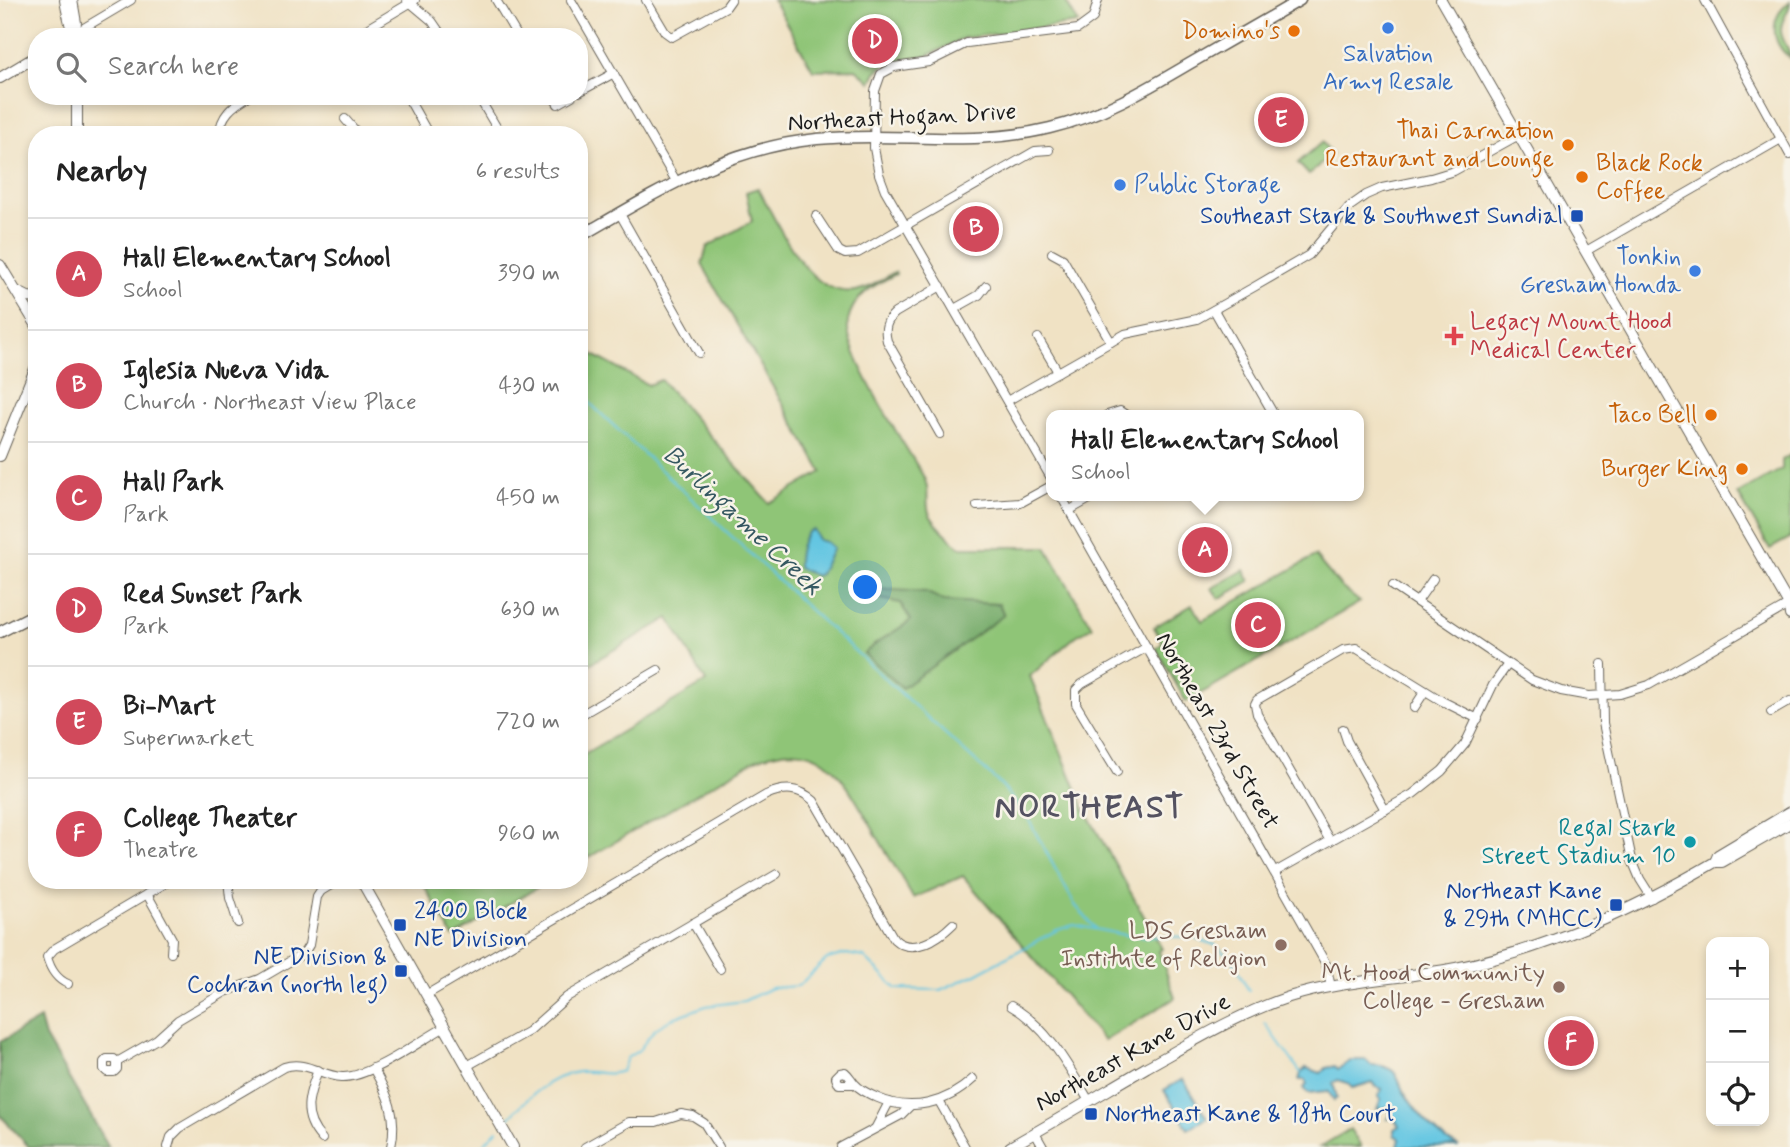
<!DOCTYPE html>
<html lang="en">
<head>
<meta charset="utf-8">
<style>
  :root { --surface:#fff; --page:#f6f6f6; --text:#222; --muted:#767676; --line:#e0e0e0; --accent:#d1495b }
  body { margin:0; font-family:Mynerve,sans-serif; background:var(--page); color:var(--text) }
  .controls { position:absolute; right:21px; bottom:21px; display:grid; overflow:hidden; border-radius:14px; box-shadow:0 4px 10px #0003 }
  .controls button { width:63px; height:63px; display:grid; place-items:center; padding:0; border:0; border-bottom:2px solid var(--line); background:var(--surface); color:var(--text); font:35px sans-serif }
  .you { position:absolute; left:866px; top:588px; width:24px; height:24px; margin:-18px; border:5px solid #fff; border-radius:50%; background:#1a73e8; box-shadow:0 0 0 10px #1a73e833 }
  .badge { display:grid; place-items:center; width:46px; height:46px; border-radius:50%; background:var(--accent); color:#fff; font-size:23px; font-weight:700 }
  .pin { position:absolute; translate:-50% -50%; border:4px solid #fff; box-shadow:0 2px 7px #0006 }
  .popup { position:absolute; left:1046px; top:410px; width:318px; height:91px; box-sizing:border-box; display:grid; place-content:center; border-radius:14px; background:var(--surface); filter:drop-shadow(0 2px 5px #0005); font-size:23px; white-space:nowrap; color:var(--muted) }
  .popup b { font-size:26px; color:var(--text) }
  .popup::after { content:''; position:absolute; left:50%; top:100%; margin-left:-14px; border:14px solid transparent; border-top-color:var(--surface) }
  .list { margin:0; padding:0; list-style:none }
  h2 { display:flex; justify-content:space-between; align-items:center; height:91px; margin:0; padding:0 28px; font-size:30px }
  h2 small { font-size:23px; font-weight:400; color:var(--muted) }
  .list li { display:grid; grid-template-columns:46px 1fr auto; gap:21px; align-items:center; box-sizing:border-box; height:112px; padding:0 28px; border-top:2px solid var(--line) }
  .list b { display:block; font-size:26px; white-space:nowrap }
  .list p { margin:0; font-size:23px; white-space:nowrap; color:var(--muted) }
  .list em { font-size:23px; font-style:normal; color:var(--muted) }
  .icon { flex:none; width:38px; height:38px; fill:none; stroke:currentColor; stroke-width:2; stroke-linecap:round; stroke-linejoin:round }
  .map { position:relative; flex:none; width:1790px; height:1147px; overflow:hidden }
  .search { position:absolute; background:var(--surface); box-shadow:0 4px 10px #0003; left:28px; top:28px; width:560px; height:77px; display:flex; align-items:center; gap:18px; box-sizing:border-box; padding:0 24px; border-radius:28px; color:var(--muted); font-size:26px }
  .panel { position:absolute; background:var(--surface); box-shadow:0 4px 10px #0003; left:28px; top:126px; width:560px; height:763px; border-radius:28px }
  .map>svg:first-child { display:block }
</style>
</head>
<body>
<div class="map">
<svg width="1790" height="1147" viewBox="0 0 1790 1147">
  <rect width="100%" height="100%" fill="#f7f3e8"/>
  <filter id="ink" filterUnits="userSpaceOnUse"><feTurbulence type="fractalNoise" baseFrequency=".0143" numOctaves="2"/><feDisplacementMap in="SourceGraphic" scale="14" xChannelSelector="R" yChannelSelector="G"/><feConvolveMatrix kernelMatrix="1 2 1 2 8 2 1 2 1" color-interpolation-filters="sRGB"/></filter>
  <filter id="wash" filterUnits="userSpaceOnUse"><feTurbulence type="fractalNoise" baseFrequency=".00686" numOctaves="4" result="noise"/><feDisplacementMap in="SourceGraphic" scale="28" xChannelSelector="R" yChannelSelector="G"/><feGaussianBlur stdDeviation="1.57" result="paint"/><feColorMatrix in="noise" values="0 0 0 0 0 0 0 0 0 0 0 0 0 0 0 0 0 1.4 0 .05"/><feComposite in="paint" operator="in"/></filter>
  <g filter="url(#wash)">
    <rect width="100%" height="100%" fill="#f0e2c4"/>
    <g fill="#8fc577" stroke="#56704a" stroke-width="2">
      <path d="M773,0H1065L1078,23L964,38L925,57L886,64L876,72L871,82L856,69L813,70Z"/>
      <path d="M1790,2C1790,12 1781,18 1781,30C1781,41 1790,47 1790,58C1770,42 1769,17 1790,2Z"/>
      <path d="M1322,142L1332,154L1309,175L1298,163Z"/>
      <path d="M758,188C779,224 811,310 866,288C876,284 885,277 895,272L896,274C875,285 853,295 848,321C843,352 904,443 922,474C932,490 924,503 930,515C936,526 950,537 959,547H1046L1092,627L1076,636L1030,676L1084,808L1162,949L1159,951L1175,998L1104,1041L963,876L913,898C899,873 884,849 870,824C841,774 820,732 755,760L579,863V757L706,682L669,618L579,670V347L648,385L661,380L769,503L822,472L702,264L707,247L752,221L746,192Z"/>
      <path d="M1790,455V538L1770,549L1738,494L1782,469V460Z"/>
      <path d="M1315,556L1341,587L1360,602L1186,702L1156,648L1163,643L1154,627L1192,605L1202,621Z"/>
      <path d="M1244,570L1250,581L1219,599L1212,588Z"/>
      <path d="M421,880H550L453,937Z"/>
      <path d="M1350,1129L1361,1147H1320Z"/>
    </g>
    <g fill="#73aa68" stroke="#486342" stroke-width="2">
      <path d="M877,589L926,592L944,601L999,604L1004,615L902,688L864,654C877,640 896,632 911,620L900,603L875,598Z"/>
      <path d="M40,1019L45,1037L109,1147H29L0,1115V1042Z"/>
    </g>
    <g fill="#64c6e2" stroke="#40717f" stroke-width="2">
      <path d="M813,529L818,540L826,542L833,548L820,574L816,576L798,568C797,556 801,533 813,529Z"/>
      <path d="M1352,1060H1366L1371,1065C1378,1065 1386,1066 1392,1070C1399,1076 1400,1087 1405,1094C1419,1115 1437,1138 1459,1147H1398L1400,1139L1394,1135V1129L1399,1126L1394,1118L1388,1119L1391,1114L1387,1107L1377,1109L1381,1099L1378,1097L1382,1089L1376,1087L1373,1082L1352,1088L1348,1083L1338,1080L1333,1083L1337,1098L1334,1100L1328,1091L1308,1093L1304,1088L1307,1084L1305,1080H1299L1301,1073L1306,1068L1321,1073L1326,1068L1335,1066L1338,1069Z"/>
      <path d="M1183,1079L1207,1118L1188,1129L1164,1090Z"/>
    </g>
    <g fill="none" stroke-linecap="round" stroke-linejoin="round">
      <g stroke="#64c6e2" stroke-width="2">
        <path d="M579,393L809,609L1000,784L1026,815L1075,905L1095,928"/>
        <path d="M1265,1023L1301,1073"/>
        <path d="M503,1124C525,1101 546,1077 578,1072C593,1070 608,1077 622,1071L627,1058L639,1050L655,1029L673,1018L706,1006L744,1001L771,988L798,986L827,959L846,954L864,957L897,989L940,990L976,974L1057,930L1074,925L1130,936L1193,937L1215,945L1232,959L1249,991"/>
        <path d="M481,1147L497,1130"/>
      </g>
    </g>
  </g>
  <g filter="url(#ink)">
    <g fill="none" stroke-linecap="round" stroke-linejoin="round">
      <g stroke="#666157" stroke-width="10">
        <g id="minor">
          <path d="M407,0L432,21L443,37"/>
          <path d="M496,0L518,37"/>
          <path d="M571,0L676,181"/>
          <path d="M646,0L665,32L672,37L726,7L731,0"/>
          <path d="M1705,0L1790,155"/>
          <path d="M72,35L131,0"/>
          <path d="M353,37L415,0"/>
          <path d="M579,92L614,73"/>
          <path d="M407,96L429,135"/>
          <path d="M478,96L501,135"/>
          <path d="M553,96L558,104L572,96"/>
          <path d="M345,119L359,135"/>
          <path d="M219,135C221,115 232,106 249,96"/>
          <path d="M620,214L699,353"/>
          <path d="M816,216L839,251L845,254L858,253L1035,151L1049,150"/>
          <path d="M1586,251L1781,139"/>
          <path d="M1052,253L1063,259L1111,342"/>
          <path d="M954,309L979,295L986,286"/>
          <path d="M1214,310L1274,415"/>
          <path d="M1038,338L1058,372"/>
          <path d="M1007,401L1125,334L1197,319L1254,287L1309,255L1349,207L1366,195L1382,188L1431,178L1454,171L1519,135"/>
          <path d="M1107,415L1120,411L1126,415"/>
          <path d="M940,434L887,341C884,329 886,321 895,313L941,286"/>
          <path d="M1051,478L885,190L879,174L874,148L875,91L881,74L894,67L929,62L967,43L1078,29L1093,18L1098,0"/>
          <path d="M1061,496L1326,964L1331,987"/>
          <path d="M977,506L1020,503L1051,486"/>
          <path d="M1070,510L1095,496"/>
          <path d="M1393,586L1532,680L1561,691L1589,696L1620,694L1649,685L1790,604"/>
          <path d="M1417,602L1433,579"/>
          <path d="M1602,664L1603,723L1632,860L1640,879L1652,898"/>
          <path d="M1414,708L1425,691"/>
          <path d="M1771,712L1790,701"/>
          <path d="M579,716L658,670"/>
          <path d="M1343,729L1347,741L1385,810"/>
          <path d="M1117,772L1076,704V690L1082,684L1147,647"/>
          <path d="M1330,841L1257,714L1255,704L1257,700L1343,650L1356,648L1442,701L1478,719"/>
          <path d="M1275,872L1413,794L1442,771L1465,744L1493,685L1508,664"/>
          <path d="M228,880L230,898L238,923"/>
          <path d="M147,894L172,939L171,953"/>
          <path d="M693,923L720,969"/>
          <path d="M68,984C56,979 50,968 47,957L54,949L171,880"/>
          <path d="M426,995L766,795C784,787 799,787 814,801L894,939C912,956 938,939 953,924"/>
          <path d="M1011,1006C1047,1026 1069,1067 1089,1101"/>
          <path d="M117,1062V1069L114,1072H107L104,1069V1062L107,1059H114L117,1062L157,1039L178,1020L225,992L260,979L304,953L309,945L317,897L321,891L339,880"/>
          <path d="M467,1066L529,1031L567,997L777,874"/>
          <path d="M373,1068C388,1094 398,1117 391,1147"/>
          <path d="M318,1070C308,1097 301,1116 322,1139"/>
          <path d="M854,1084H839L836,1077L840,1073L845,1072C850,1076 851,1080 855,1084C860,1090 871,1095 878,1098C912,1113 947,1103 973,1079"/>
          <path d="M939,1101L965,1147"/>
          <path d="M876,1127L889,1102"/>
          <path d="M1035,1133L1043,1147"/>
          <path d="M168,1147L171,1137L180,1128L284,1067C306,1060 321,1076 342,1077C369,1078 420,1041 445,1027"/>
          <path d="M585,1147L629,1122H656L681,1114L693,1116L704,1123L719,1147"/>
          <path d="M841,1147L901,1115L910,1106"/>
        </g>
      </g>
      <g stroke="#666157" stroke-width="12">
        <g id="major">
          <path d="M65,0C67,13 71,25 73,37"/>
          <path d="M1441,0L1789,605L1790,615"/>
          <path d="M71,28L76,23L72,0"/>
          <path d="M0,78L37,56"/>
          <path d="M77,96V135"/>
          <path d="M0,265L37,326"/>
          <path d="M18,292L28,297L37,298"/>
          <path d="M0,456L37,364"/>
          <path d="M1715,862L1718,855L1790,812"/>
          <path d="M361,880L513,1147"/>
          <path d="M1010,1147C1056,1121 1101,1094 1147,1067C1194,1041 1238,1014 1289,997C1343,980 1401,979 1456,968C1550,948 1633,910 1715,862H1722L1790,823"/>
        </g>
      </g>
      <g stroke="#666157" stroke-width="13">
        <g id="highway">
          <path d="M579,237C657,192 725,148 817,139C897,131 970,148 1050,128C1101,116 1145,90 1189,64C1226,43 1263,21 1300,0"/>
          <path d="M0,632L37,613"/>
        </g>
      </g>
      <use href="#minor" stroke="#fff" stroke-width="8"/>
      <use href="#major" stroke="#fff" stroke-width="10"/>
      <use href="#highway" stroke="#fff" stroke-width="10"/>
    </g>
  </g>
  <g fill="#3f7fe0" stroke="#f7f3e8" stroke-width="2.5">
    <circle cx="1388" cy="28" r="7"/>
    <circle cx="1120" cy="185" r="7"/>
    <circle cx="1695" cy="271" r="7"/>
  </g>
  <g fill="#e8710a" stroke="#f7f3e8" stroke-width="2.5">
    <circle cx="1294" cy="31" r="7"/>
    <circle cx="1568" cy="145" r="7"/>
    <circle cx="1582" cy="177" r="7"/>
    <circle cx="1711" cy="415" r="7"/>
    <circle cx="1742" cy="469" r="7"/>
  </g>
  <g fill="#1a4fb4" stroke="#f7f3e8" stroke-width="2.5">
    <rect x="1570" y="209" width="14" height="14" rx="3.5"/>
    <rect x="1609" y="898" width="14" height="14" rx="3.5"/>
    <rect x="393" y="918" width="14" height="14" rx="3.5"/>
    <rect x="394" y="964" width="14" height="14" rx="3.5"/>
    <rect x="1084" y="1107" width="14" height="14" rx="3.5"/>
  </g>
  <path fill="#e0444e" stroke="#f7f3e8" stroke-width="2.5" d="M1450.5 325.5h7v7h7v7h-7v7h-7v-7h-7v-7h7z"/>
  <circle fill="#0f9aa8" stroke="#f7f3e8" stroke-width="2.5" cx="1690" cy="842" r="7"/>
  <g fill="#8d6e63" stroke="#f7f3e8" stroke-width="2.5">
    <circle cx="1281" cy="945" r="7"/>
    <circle cx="1559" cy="987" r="7"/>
  </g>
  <g text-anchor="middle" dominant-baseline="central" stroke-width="5" stroke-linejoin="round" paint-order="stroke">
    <g font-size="24" fill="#c56008" stroke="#f7f3e8" text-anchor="end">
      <text x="1280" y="31">Domino's</text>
      <text x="1554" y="131">Thai Carnation<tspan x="1554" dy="28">Restaurant and Lounge</tspan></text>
      <text x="1596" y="163" text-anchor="start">Black Rock<tspan x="1596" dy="28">Coffee</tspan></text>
      <text x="1697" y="415">Taco Bell</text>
      <text x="1728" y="469">Burger King</text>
    </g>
    <g font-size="24" fill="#366cbe" stroke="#f7f3e8">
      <text x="1388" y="54">Salvation<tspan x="1388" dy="28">Army Resale</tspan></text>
      <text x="1134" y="185" text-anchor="start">Public Storage</text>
      <text x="1681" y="257" text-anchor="end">Tonkin<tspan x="1681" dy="28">Gresham Honda</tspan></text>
    </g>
    <g font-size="24" fill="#1c1c1c" stroke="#f7f3e8">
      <text transform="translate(902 118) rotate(-3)">Northeast Hogan Drive</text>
      <text transform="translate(1217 731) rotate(60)">Northeast 23rd Street</text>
      <text transform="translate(1133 1053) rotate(-29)">Northeast Kane Drive</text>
    </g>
    <g font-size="24" fill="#164399" stroke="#f7f3e8" text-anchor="end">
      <text x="1563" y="216">Southeast Stark &amp; Southwest Sundial</text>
      <text x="1602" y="891">Northeast Kane<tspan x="1602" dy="28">&amp; 29th (MHCC)</tspan></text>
      <text x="414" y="911" text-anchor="start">2400 Block<tspan x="414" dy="28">NE Division</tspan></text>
      <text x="387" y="957">NE Division &amp;<tspan x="387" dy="28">Cochran (north leg)</tspan></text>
      <text x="1105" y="1114" text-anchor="start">Northeast Kane &amp; 18th Court</text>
    </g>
    <g font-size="24" fill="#be3a42" stroke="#f7f3e8" text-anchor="start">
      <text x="1470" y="322">Legacy Mount Hood<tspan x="1470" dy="28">Medical Center</tspan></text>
    </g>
    <g font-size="24" fill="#0d838f" stroke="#f7f3e8" text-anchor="end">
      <text x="1676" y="828">Regal Stark<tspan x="1676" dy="28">Street Stadium 10</tspan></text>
    </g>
    <g font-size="24" fill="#785e54" stroke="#f7f3e8" text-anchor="end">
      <text x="1267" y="931">LDS Gresham<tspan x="1267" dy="28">Institute of Religion</tspan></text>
      <text x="1545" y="973">Mt. Hood Community<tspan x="1545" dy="28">College - Gresham</tspan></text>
    </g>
    <g font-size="26" font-style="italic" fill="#355861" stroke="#f7f3e8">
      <text transform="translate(742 521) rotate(43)">Burlingame Creek</text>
    </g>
    <g font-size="32" font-weight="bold" letter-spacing="2" fill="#545261" stroke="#f7f3e8">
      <text x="1090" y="808">NORTHEAST</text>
    </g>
  </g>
</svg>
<div class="controls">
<button>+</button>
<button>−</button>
<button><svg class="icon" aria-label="locate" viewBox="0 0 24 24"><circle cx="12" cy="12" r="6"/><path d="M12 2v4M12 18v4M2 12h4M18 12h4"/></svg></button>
</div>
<div class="you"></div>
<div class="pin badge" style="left:1205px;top:550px">A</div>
<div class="popup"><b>Hall Elementary School</b>School</div>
<div class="pin badge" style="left:976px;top:229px">B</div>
<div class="pin badge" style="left:1258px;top:625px">C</div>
<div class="pin badge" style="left:875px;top:41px">D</div>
<div class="pin badge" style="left:1281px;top:120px">E</div>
<div class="pin badge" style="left:1571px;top:1043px">F</div>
<div class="search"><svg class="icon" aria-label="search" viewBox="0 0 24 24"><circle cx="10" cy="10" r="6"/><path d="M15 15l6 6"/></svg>Search here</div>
<section class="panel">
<h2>Nearby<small>6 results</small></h2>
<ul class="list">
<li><span class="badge">A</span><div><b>Hall Elementary School</b><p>School</p></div><em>390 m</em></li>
<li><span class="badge">B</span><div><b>Iglesia Nueva Vida</b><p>Church · Northeast View Place</p></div><em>430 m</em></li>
<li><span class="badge">C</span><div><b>Hall Park</b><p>Park</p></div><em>450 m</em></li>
<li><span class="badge">D</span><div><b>Red Sunset Park</b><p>Park</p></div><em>630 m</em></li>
<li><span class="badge">E</span><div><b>Bi-Mart</b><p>Supermarket</p></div><em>720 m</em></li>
<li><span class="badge">F</span><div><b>College Theater</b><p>Theatre</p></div><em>960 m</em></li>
</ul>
</section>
</div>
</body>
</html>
